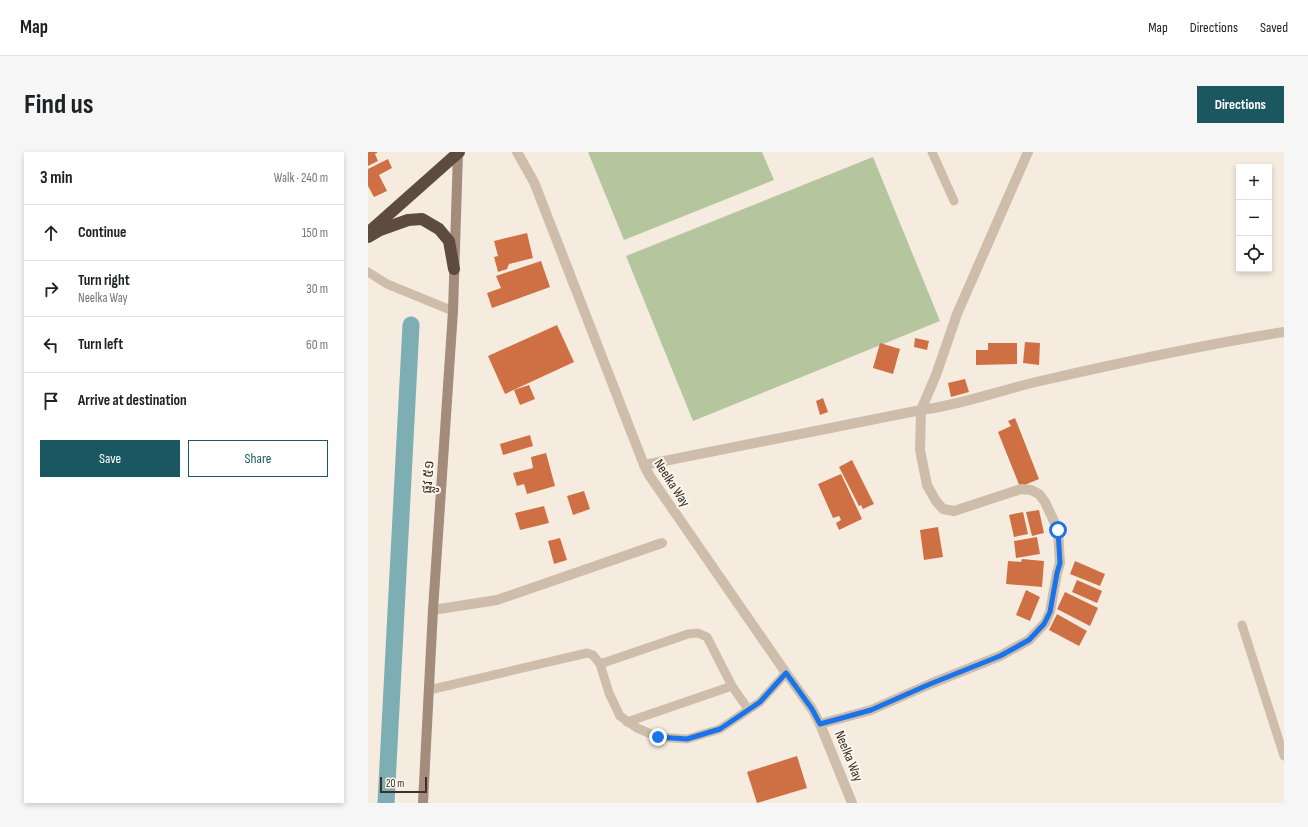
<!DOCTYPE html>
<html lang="en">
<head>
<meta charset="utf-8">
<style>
  :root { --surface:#fff; --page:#f6f6f6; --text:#202124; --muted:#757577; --line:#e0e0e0; --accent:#1b5761 }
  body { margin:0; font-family:"Sofia Sans Condensed","Noto Sans Khmer",sans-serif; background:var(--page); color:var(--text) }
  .controls { position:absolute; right:12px; top:12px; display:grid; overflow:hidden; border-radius:0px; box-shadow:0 2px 6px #0003 }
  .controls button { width:36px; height:36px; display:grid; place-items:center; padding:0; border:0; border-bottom:1px solid var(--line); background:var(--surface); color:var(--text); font:20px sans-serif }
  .scale { position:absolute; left:12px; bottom:10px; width:47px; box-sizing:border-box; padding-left:4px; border:2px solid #3b312a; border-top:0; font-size:11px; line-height:14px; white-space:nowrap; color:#3b312a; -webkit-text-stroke:3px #fcf6ed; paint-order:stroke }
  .stop { position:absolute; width:12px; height:12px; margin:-9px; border:3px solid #1a73e8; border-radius:50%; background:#fff }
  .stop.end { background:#1a73e8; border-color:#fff; box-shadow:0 1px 4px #0008 }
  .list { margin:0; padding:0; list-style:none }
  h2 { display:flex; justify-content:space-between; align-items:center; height:52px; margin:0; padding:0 16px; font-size:17px }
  h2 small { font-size:13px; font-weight:400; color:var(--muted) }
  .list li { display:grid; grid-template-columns:26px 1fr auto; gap:12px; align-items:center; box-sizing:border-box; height:56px; padding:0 16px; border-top:1px solid var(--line) }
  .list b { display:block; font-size:15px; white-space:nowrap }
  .list p { margin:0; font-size:13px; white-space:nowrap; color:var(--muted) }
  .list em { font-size:13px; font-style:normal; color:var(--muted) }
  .actions { display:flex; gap:8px; padding:12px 16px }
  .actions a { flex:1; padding:9px 0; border:1px solid var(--accent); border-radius:0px; text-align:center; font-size:14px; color:var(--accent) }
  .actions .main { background:var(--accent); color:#fff }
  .icon { flex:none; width:22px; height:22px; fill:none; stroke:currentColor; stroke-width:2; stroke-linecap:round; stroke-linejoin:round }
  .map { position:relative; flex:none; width:916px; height:651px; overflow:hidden; border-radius:0px }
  header { display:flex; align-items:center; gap:24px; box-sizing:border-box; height:56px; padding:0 20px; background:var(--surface); border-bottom:1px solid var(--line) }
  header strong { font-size:19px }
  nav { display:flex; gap:22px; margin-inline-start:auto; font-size:14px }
  .intro { display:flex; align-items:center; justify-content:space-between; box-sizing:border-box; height:96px; padding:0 24px }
  h1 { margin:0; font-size:28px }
  .button { padding:10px 18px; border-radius:0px; background:var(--accent); color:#fff; font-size:14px; font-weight:700 }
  main { display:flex; gap:24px; padding:0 24px }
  aside { flex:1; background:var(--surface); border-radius:0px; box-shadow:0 2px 6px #0003 }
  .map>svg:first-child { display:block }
</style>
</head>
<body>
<header>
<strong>Map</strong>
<nav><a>Map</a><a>Directions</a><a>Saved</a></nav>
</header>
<div class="intro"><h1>Find us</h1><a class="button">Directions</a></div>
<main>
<aside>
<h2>3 min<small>Walk · 240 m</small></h2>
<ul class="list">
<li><svg class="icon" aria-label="ahead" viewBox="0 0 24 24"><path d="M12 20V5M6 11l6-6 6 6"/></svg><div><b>Continue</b></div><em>150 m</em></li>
<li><svg class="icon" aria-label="right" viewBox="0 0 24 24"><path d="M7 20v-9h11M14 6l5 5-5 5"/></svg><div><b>Turn right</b><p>Neelka Way</p></div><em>30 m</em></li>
<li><svg class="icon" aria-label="left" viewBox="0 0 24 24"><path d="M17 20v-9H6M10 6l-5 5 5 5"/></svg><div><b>Turn left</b></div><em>60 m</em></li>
<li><svg class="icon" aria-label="arrive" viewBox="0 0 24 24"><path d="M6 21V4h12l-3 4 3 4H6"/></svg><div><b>Arrive at destination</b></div></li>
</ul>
<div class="actions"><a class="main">Save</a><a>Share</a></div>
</aside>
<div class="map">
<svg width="916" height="651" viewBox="0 0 916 651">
  <rect width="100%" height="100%" fill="#f5ecdf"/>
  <g fill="#b5c69e">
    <path d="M220,0H394L406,28L256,88Z"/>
    <path d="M505,5L572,169L325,269L258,104Z"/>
  </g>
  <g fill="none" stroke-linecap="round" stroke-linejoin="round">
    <path stroke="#7caeb4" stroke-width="17" d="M18,651L43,173"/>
  </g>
  <g fill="#cf7044">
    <path d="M0,0H10L7,2L10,9L0,14Z"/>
    <path d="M20,7L24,16L11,23L19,39L6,45L0,34V17Z"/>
    <path d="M159,81L165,106L141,112L139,117L130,120L126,105L130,104L126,89Z"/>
    <path d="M173,109L182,135L124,156L119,141L133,136L128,124Z"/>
    <path d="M189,173L206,210L137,242L120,204Z"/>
    <path d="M547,186L561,189L559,198L546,195Z"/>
    <path d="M657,190L672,191L671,213L655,211Z"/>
    <path d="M512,191L532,197L525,222L505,216Z"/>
    <path d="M620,191H649V212L608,213V198H620Z"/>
    <path d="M597,227L601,240L583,245L580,231Z"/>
    <path d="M161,233L167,247L152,253L146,238Z"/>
    <path d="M455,246L460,260L452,263L448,249Z"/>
    <path d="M647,266L671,327L652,335L630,280L643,274L640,269Z"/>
    <path d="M162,283L165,294L135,303L132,292Z"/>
    <path d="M178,301L187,334L159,342L156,332L149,334L145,321L165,316L163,305Z"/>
    <path d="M484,308L506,352L495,357L493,353L491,354L471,315Z"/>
    <path d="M473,322L494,367L471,378L468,371L473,368L471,364L465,366L450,332Z"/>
    <path d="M216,339L222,357L205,363L199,344Z"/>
    <path d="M176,354L181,371L152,378L147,361Z"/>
    <path d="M671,358L676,381L664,384L658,360Z"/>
    <path d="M655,360L660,382L646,385L641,363Z"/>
    <path d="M570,375L575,405L556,408L552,378Z"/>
    <path d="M669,385L672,402L648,406L646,389Z"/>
    <path d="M192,386L199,408L186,412L180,389Z"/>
    <path d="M654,407L676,409L674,435L638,432L640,409L653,410Z"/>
    <path d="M707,409L737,422L732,434L702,422Z"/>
    <path d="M709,428L734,439L729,451L704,440Z"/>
    <path d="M658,438L672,445L662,469L648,463Z"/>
    <path d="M697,440L730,456L722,474L689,457Z"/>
    <path d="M689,462L719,479L711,494L681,478Z"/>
    <path d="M429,604L439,636L389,651L379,620Z"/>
  </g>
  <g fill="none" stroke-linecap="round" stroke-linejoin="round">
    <g stroke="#cebdaa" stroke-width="9">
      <path d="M564,0L586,49"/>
      <path d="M0,120L19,132L85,159"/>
      <path d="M874,473L916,604"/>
      <path d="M232,512L320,482L330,481L339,485L364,534L380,557"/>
      <path d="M61,538L219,501L225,503L232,512L241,541L252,564L269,576L290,585L319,587L352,577L392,550L418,521"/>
      <path d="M259,570L364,534"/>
    </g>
    <g stroke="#cebdaa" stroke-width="10">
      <path d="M149,0L166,30L276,313L281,323L418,521L444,557L452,572L484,651"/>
      <path d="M276,313L553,258C593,253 630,239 668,230C751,211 833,193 916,180"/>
      <path d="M65,458L129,448L294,391"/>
      <path d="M452,572L503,558L562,532L632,504L661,488L677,471L682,460L689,421L692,411L690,378L677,350L671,342L663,338L653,337L586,359L575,357L568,349L559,333L552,298L553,258L568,223L589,162L660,0"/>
    </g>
    <path stroke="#a38c7b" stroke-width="10" d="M55,651L65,458L85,159L90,0"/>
    <g stroke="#5d4b40" stroke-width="12">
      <path d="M2,79L91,0"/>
      <path d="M0,85L12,78L40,68L54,67L71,77L81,89L86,117"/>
    </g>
  </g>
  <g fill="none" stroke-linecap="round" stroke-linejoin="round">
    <path stroke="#1a73e8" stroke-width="5" d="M290,585L319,587L352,577L392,550L418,521L444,557L452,572L503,558L562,532L632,504L661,488L676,472L682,460L689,421L692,411L690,378"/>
  </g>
  <g text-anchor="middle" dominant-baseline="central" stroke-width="4" stroke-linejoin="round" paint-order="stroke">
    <g font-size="14" fill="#3b312a" stroke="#fcf6ed">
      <text transform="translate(60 325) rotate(-86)">ផ្លូវ ៥១</text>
      <text transform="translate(304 331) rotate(57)">Neelka Way</text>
      <text transform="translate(481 604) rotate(68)">Neelka Way</text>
    </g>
  </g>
</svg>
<div class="controls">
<button>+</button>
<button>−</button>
<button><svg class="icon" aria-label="locate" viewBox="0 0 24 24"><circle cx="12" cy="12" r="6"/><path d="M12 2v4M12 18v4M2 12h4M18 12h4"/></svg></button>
</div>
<div class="scale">20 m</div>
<div class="stop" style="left:690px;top:378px"></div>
<div class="stop end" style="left:290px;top:585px"></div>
</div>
</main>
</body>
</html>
